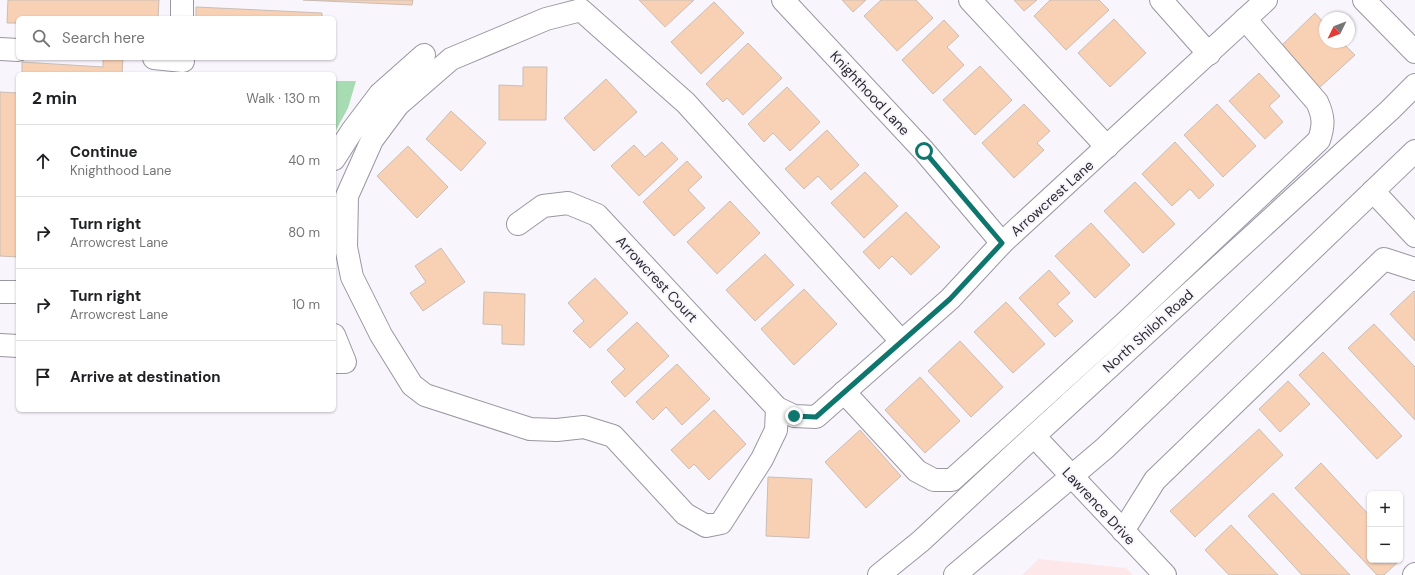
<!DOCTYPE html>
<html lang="en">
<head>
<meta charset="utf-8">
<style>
  :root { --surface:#fff; --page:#f6f6f6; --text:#202124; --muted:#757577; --line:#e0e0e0 }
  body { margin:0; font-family:"DM Sans",sans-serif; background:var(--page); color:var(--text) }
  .controls { position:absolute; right:12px; bottom:12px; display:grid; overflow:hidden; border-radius:6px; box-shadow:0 1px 3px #0004 }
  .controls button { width:36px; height:36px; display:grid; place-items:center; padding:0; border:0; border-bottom:1px solid var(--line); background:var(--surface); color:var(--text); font:20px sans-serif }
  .compass { position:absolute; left:1319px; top:12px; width:36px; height:36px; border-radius:50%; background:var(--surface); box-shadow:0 1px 3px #0004; rotate:227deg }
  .stop { position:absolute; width:12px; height:12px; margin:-9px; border:3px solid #0f766e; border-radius:50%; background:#fff }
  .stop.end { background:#0f766e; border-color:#fff; box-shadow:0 1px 4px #0008 }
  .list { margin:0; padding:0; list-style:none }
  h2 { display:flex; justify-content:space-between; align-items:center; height:52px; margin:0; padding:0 16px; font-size:17px }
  h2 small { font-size:13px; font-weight:400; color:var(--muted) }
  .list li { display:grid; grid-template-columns:26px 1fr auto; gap:12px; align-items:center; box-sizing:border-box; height:72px; padding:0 16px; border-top:1px solid var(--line) }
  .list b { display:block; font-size:15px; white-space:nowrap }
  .list p { margin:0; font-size:13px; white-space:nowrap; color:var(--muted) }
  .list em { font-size:13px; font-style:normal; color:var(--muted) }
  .icon { flex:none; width:22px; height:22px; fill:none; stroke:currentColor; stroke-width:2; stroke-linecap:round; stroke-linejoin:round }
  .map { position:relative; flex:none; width:1415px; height:575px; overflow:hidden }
  .search { position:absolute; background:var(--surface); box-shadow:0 1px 3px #0004; left:16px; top:16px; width:320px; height:44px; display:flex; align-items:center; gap:10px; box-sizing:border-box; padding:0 14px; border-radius:6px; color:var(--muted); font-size:15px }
  .panel { position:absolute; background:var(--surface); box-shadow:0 1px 3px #0004; left:16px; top:72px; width:320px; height:340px; border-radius:6px }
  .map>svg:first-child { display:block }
</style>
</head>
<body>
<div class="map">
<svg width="1415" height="575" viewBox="0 0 1415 575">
  <rect width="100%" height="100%" fill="#f8f5fd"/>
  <path fill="#fde7e8" d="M1039,559L1126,568L1133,575H1022Z"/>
  <path fill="#a7dbb1" d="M334,81H356L348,108L334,134Z"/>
  <g fill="#f8d1b5" stroke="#c9bdb5">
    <path d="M8,0H159L158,18H18V23H7Z"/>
    <path d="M303,0H413L412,5Z"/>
    <path d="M639,0H694L665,27Z"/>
    <path d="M842,0H866L853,12Z"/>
    <path d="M881,0H916L933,18L897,51L864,16Z"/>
    <path d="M1014,0H1037L1024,11Z"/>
    <path d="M1050,0H1099L1109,10L1066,50L1034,16Z"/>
    <path d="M714,2L744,33L701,74L671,42Z"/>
    <path d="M196,7L322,13V18H196Z"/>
    <path d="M1315,13L1325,24V42H1342L1355,55L1319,88L1280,47Z"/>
    <path d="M1114,19L1146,53L1110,87L1078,53Z"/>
    <path d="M944,20L959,36L947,47L964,65L933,94L902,60Z"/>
    <path d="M748,43L782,78L743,115L727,98L723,102L706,84Z"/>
    <path d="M103,58H123L122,74H22V62L103,67Z"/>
    <path d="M980,66L1012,100L975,135L943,100Z"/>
    <path d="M523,67H547L546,120H499V85L523,86Z"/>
    <path d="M1259,73L1280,96L1269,106L1283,122L1265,139L1229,101Z"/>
    <path d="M606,79L637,112L594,151L564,118Z"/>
    <path d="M787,87L820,122L790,151L773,133L764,142L748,124Z"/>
    <path d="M0,92L18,93V257L0,256Z"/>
    <path d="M1024,104L1050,131L1037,143L1044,150L1014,178L982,143Z"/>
    <path d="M1217,104L1256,146L1223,177L1184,135Z"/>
    <path d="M451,111L486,143L461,171L426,139Z"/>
    <path d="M827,130L859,165L831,190L818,176L804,189L785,169Z"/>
    <path d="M662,142L678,159L639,196L611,166L634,145L645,157Z"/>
    <path d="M1175,142L1214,185L1199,199L1190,189L1172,206L1142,174Z"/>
    <path d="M408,146L448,187L417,218L377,176Z"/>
    <path d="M687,161L702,177L688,190L705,208L674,236L643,202Z"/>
    <path d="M865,172L898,206L864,238L831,203Z"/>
    <path d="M1135,182L1175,224L1143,253L1104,211Z"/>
    <path d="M730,201L760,233L717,274L687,242Z"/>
    <path d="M906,212L940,247L911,275L892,256L879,269L863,252Z"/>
    <path d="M1091,223L1130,265L1095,298L1055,256Z"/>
    <path d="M441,248L465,282L423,311L410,293L426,282L415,266Z"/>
    <path d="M765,254L794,285L755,321L726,290Z"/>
    <path d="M1049,270L1070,293L1057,304L1073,321L1055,337L1019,298Z"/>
    <path d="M595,278L628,313L590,348L573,331L584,321L568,303Z"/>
    <path d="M804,289L837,324L794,365L761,329Z"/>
    <path d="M1414,291L1415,292V341L1390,314Z"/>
    <path d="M484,292L525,294L524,345L502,344V325L483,324Z"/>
    <path d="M1006,302L1045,344L1013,373L974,332Z"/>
    <path d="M637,322L669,356L625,397L611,382L625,369L607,350Z"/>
    <path d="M1374,324L1415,367V420L1348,348Z"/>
    <path d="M960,341L1003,387L971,417L928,371Z"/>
    <path d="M1323,352L1402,436L1377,459L1299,375Z"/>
    <path d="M677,364L710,399L682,425L666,407L653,420L636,402Z"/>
    <path d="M920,377L960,421L925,453L885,410Z"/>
    <path d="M1288,381L1310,404L1280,432L1259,409Z"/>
    <path d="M714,410L746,444L709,480L694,464L689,469L671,450Z"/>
    <path d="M1259,429L1283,455L1195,537L1170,511Z"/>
    <path d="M860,430L901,476L866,508L825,462Z"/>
    <path d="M1321,463L1370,516V560H1400L1384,575H1377L1295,488Z"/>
    <path d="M768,477L812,479L809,538L766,536Z"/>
    <path d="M1273,493L1350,575H1302L1248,516Z"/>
    <path d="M1231,525L1278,575H1229L1205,550Z"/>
  </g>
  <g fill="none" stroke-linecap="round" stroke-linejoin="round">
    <g stroke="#9a96a2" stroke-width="24">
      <g id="minor">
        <path d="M182,0V18"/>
        <path d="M783,0L924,151L1002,243"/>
        <path d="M970,0L1107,147"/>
        <path d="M1161,0L1209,54"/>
        <path d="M1364,0L1415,52"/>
        <path d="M0,49L18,50"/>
        <path d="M154,58L183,61"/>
        <path d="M334,159L352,131L380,94L424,55"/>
        <path d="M1373,191L1415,236"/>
        <path d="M518,224L543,206L568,203L597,215L777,408L794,416L816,417L950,299L1002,243L1266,0"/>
        <path d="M0,292H18"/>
        <path d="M334,335L345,362H334"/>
        <path d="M0,345L18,346"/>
        <path d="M844,392L917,471L934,480H952L1125,323L1319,140C1324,125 1324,117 1317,102L1245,19"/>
        <path d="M777,408L776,430L762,459L721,523L706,526L685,514L613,436L584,427L557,430L530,429L425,395L412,385L381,335L352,277L346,247L347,196L372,140L398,105L451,59L546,19L581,10L686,103L901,341"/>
        <path d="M1034,436L1165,575"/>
        <path d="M1123,531L1155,480L1384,259L1415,269"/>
        <path d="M1414,575L1415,574"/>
      </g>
    </g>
    <g stroke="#9a96a2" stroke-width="24">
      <g id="major">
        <path d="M879,575L921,541L1034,436L1390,110L1415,85"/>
        <path d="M955,575L1105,448L1415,151"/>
      </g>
    </g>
    <use href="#minor" stroke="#fff" stroke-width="22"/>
    <use href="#major" stroke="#fff" stroke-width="22"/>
  </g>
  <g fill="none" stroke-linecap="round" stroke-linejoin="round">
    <path stroke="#0f766e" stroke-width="5" d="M794,416L816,417L950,299L1002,243L924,151"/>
  </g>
  <g text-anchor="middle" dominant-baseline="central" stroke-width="4" stroke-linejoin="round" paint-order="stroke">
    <g font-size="14" fill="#2b2a2e" stroke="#f8f5fd">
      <text transform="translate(870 93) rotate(47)">Knighthood Lane</text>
      <text transform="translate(1052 198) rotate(-42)">Arrowcrest Lane</text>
      <text transform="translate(657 279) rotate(47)">Arrowcrest Court</text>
      <text transform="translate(1148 331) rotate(-42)">North Shiloh Road</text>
      <text transform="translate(1099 506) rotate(47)">Lawrence Drive</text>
    </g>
  </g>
</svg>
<div class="controls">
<button>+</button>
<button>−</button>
</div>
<svg class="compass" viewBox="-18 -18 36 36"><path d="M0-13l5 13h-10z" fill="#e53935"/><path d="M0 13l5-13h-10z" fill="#757577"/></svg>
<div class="stop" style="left:924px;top:151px"></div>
<div class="stop end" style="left:794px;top:416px"></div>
<div class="search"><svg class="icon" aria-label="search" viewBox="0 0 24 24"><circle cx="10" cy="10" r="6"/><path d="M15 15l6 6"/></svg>Search here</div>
<section class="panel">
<h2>2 min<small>Walk · 130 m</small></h2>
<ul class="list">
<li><svg class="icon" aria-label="ahead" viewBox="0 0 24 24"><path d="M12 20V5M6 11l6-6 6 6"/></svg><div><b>Continue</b><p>Knighthood Lane</p></div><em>40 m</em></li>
<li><svg class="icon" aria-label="right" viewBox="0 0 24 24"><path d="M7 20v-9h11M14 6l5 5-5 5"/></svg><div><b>Turn right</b><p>Arrowcrest Lane</p></div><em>80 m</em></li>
<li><svg class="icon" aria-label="right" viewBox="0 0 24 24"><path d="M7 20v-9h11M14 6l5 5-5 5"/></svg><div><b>Turn right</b><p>Arrowcrest Lane</p></div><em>10 m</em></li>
<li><svg class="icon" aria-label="arrive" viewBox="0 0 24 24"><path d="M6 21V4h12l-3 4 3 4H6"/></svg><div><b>Arrive at destination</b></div></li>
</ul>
</section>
</div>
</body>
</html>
